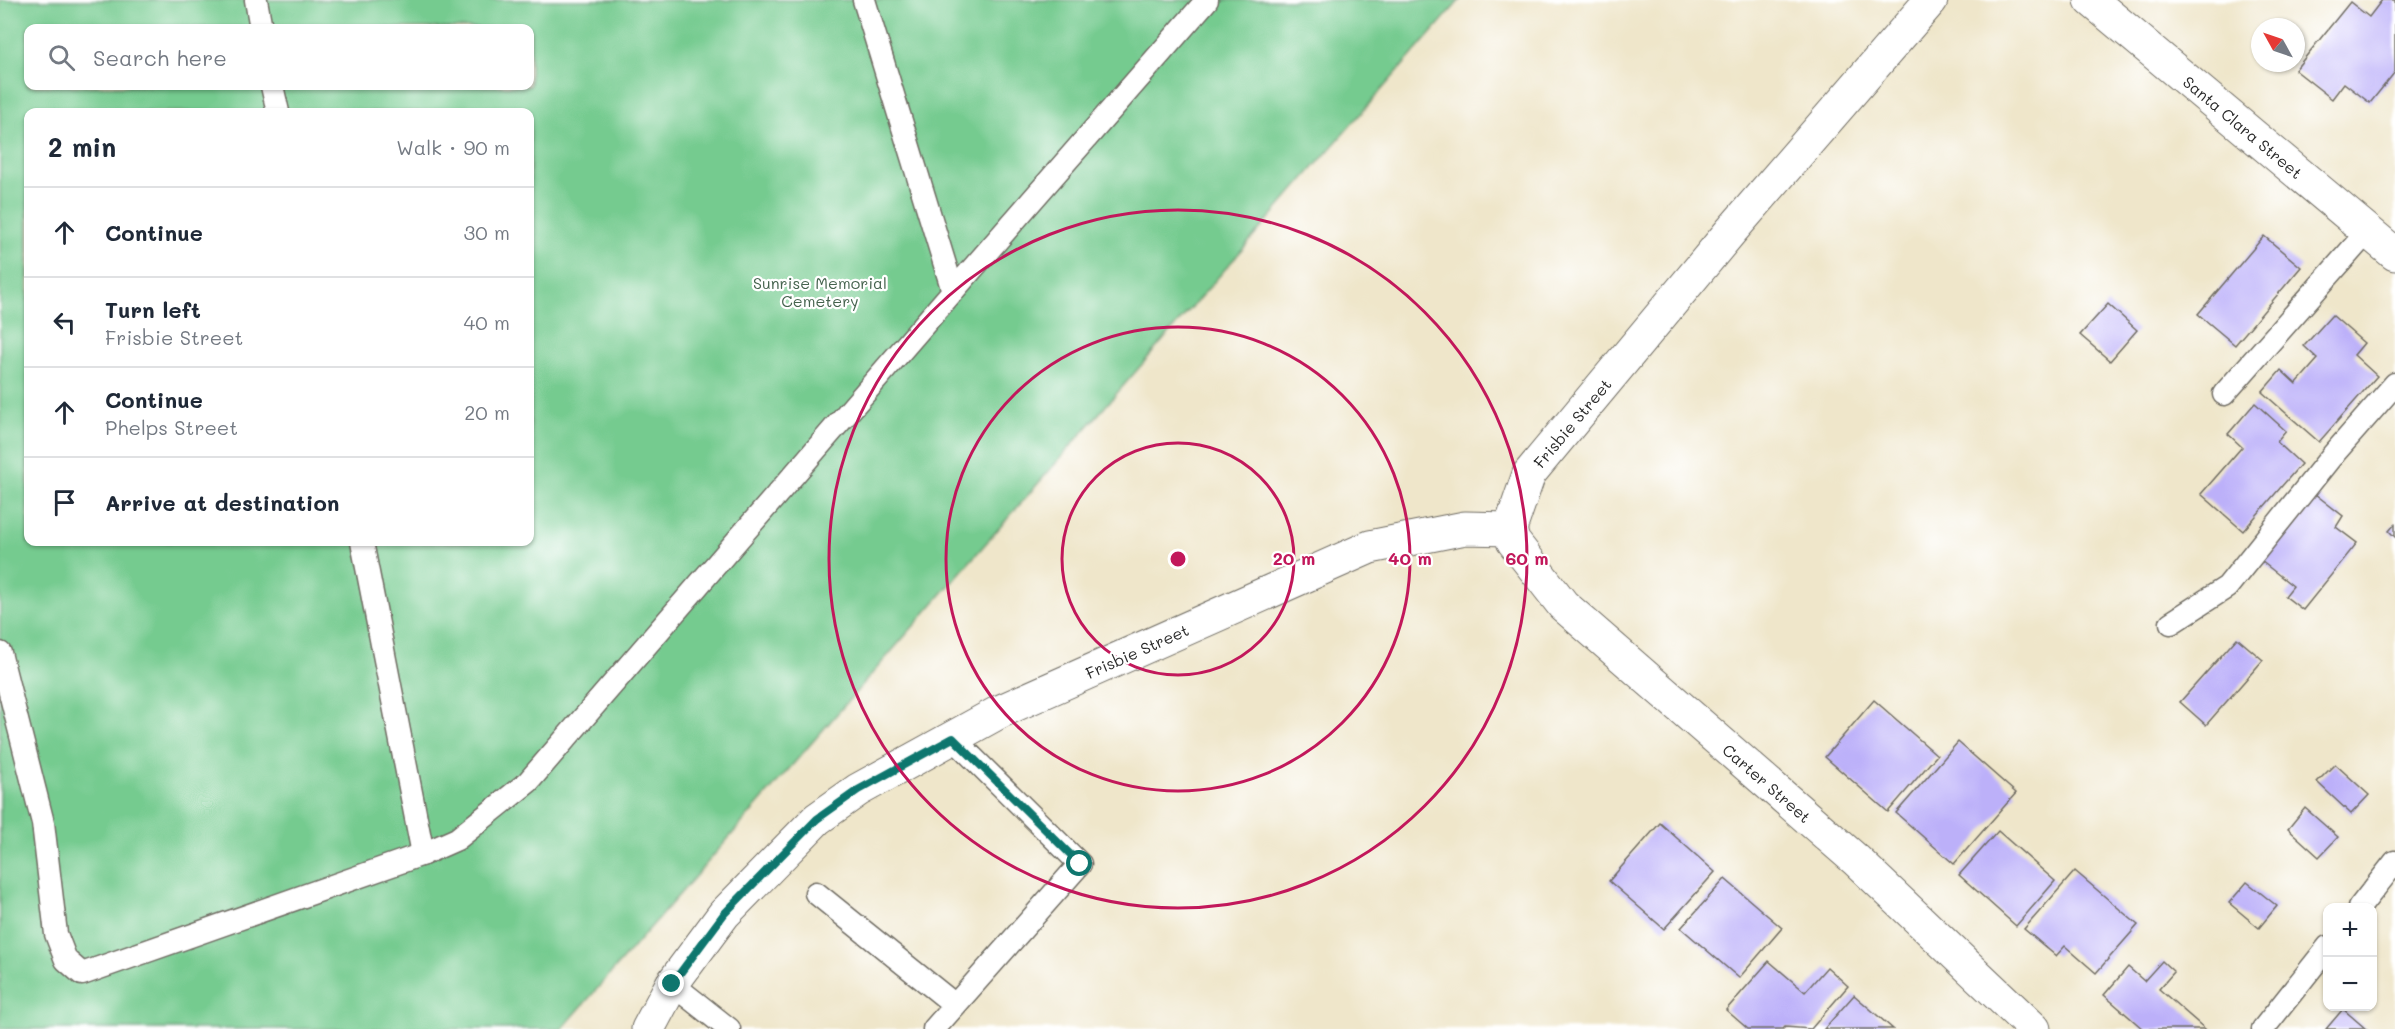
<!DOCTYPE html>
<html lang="en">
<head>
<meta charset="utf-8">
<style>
  :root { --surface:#fff; --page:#f6f6f7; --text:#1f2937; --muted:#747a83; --line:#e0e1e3 }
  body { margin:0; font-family:Mali,sans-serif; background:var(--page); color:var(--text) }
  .controls { position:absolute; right:18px; bottom:18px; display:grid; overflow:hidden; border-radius:12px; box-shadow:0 2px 4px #0004 }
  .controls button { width:54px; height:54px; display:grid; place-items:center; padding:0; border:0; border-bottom:2px solid var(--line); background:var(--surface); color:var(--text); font:30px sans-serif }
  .compass { position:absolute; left:2251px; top:18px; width:54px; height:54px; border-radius:50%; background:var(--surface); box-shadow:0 2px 4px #0004; rotate:310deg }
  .stop { position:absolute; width:18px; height:18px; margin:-14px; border:4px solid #0f766e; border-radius:50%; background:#fff }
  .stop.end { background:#0f766e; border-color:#fff; box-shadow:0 2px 6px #0008 }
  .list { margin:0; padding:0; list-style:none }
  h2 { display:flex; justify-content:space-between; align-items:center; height:78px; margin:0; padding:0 24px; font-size:26px }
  h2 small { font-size:20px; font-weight:400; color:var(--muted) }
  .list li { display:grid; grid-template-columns:39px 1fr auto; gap:18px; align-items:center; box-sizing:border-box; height:90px; padding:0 24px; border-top:2px solid var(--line) }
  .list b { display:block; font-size:22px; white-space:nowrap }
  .list p { margin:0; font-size:20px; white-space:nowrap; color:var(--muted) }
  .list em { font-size:20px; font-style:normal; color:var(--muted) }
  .icon { flex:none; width:33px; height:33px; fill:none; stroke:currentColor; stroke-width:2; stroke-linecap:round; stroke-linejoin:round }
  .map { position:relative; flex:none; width:2395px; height:1029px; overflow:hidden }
  .search { position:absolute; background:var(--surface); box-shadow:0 2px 4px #0004; left:24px; top:24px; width:510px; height:66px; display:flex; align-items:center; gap:15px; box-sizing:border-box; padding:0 21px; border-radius:12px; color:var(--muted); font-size:22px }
  .panel { position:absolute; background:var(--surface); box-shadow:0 2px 4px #0004; left:24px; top:108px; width:510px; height:438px; border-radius:12px }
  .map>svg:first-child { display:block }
</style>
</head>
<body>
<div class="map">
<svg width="2395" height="1029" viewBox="0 0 2395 1029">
  <rect width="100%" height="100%" fill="#fff"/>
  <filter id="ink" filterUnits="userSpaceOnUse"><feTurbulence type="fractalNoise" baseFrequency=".0167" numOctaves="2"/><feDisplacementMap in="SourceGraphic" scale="12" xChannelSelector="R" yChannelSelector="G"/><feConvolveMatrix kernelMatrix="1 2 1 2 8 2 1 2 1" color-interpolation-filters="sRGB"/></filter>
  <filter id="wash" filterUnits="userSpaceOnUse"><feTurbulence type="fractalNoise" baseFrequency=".008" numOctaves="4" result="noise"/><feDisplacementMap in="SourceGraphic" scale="24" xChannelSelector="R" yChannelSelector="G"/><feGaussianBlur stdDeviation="1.35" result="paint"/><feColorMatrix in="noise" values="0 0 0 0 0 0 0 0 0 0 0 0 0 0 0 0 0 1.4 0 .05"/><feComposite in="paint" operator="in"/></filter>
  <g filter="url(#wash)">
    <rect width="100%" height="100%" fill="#efe6ca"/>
    <path fill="#75cb8f" stroke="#507b5d" stroke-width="1.5" fill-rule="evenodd" d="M0,0H1460L562,1029H0ZM28,28H530V86H28ZM28,112H530V542H28Z"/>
    <g id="blocks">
      <g fill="#bcb0f9">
        <path d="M2382,0H2395V72L2370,103L2344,83L2332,99L2295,70L2350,2L2369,17Z"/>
        <path d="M2264,236L2301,267L2235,345L2198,314Z"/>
        <path d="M2108,304L2137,330L2110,361L2080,335Z"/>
        <path d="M2332,315L2364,343L2354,355L2377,376L2319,442L2262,392L2281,370L2296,384L2318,359L2304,346Z"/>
        <path d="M2255,403L2286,431L2277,442L2301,464L2243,531L2201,494L2242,447L2228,434Z"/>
        <path d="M2315,494L2343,516L2336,527L2357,543L2303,610L2285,596L2293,586L2261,561Z"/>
        <path d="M2395,524V537L2389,531Z"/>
        <path d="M2237,638L2263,660L2206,725L2180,702Z"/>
        <path d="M1874,700L1937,755L1888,812L1825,757Z"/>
        <path d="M1958,742L2016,793L1954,864L1896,813Z"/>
        <path d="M2335,764L2369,795L2351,814L2317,782Z"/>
        <path d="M2305,808L2338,837L2319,857L2288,829Z"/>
        <path d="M1660,823L1715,872L1664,929L1609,881Z"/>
        <path d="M1998,831L2055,881L2016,926L1959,875Z"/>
        <path d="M2075,871L2138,925L2096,973L2065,946L2056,956L2024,929Z"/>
        <path d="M1725,879L1782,928L1739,978L1681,928Z"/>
        <path d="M2247,882L2277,906L2259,928L2229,903Z"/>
        <path d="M1769,961L1805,992L1827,967L1848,986L1811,1029L1785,1027L1783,1029H1748L1726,1010Z"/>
        <path d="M2162,961L2174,972L2159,989L2205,1029H2143L2104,995L2128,967L2144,981Z"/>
        <path d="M1854,995L1893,1029H1824Z"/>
        <path d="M2343,1009L2366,1029H2326Z"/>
      </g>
    </g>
  </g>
  <g filter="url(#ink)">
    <use href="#blocks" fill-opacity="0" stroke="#706c63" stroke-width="1.5"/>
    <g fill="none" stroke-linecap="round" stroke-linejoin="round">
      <g stroke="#706c63" stroke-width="25">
        <g id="service">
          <path d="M256,0L261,28"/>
          <path d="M272,86L278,112"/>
          <path d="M953,291L1207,0"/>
          <path d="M2224,394L2368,231"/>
          <path d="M362,542L423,854"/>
          <path d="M2171,623L2227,587L2331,457L2395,384"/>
          <path d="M0,653L43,823L56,934L66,960L82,974L423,854L457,839L528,782L953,291L864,0"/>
          <path d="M816,893L955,1005"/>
          <path d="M2359,908L2395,862"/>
          <path d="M672,984L729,1029"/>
          <path d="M934,1029L1080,864L953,738"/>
          <path d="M2263,1029L2328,947"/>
        </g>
      </g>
      <g stroke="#706c63" stroke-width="35">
        <g id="minor">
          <path d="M2091,0L2395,254"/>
          <path d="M1510,529L1513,541L1563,605L1856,860L2034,1029"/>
          <path d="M1510,529L1529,474L1731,231L1931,0"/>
          <path d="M648,1029L672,984L724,914L817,819L858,790L1001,711L1370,547L1465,528L1510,529"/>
        </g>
      </g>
      <use href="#service" stroke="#fff" stroke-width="22"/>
      <use href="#minor" stroke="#fff" stroke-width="33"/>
    </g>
  </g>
  <g fill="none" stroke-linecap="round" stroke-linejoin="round" filter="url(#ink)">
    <path stroke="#0f766e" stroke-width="8" d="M672,984L724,914L817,819L858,790L953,738L1080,864"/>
  </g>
  <g fill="none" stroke="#c2185b" stroke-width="3">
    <circle cx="1178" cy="559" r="116"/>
    <circle cx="1178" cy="559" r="232"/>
    <circle cx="1178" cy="559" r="349"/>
  </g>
  <g text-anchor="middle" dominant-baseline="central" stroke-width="4.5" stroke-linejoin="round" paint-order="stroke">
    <g font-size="16" fill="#2b2b2b" stroke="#fff">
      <text transform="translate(2243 127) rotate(40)">Santa Clara Street</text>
      <text transform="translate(1572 423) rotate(-50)">Frisbie Street</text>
      <text transform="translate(1137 651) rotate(-24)">Frisbie Street</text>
      <text transform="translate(1767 783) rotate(41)">Carter Street</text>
    </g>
    <g font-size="16" fill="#45634e" stroke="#fff">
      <text x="820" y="282">Sunrise Memorial<tspan x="820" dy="18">Cemetery</tspan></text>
    </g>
  </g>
  <circle cx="1178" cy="559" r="9" fill="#c2185b" stroke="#fff" stroke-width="3"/>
  <g font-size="18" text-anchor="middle" font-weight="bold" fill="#c2185b" stroke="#fff" stroke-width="4.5" stroke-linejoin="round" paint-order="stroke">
    <text x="1294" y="565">20 m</text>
    <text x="1410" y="565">40 m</text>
    <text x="1527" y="565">60 m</text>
  </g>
</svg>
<div class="controls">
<button>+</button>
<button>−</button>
</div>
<svg class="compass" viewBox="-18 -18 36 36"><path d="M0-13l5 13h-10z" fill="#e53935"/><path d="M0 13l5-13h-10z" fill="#747a83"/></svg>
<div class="stop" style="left:1080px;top:864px"></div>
<div class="stop end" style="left:672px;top:984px"></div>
<div class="search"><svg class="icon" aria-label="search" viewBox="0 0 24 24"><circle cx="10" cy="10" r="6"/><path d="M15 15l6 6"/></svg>Search here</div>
<section class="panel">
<h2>2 min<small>Walk · 90 m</small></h2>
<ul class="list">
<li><svg class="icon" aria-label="ahead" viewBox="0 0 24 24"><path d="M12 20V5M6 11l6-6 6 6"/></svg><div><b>Continue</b></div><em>30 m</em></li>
<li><svg class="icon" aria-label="left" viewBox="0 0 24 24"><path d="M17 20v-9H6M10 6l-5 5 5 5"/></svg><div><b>Turn left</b><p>Frisbie Street</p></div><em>40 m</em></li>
<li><svg class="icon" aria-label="ahead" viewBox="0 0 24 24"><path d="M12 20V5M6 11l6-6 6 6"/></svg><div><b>Continue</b><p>Phelps Street</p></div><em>20 m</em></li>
<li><svg class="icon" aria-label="arrive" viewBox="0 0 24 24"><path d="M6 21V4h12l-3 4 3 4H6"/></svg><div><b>Arrive at destination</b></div></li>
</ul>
</section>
</div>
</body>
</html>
